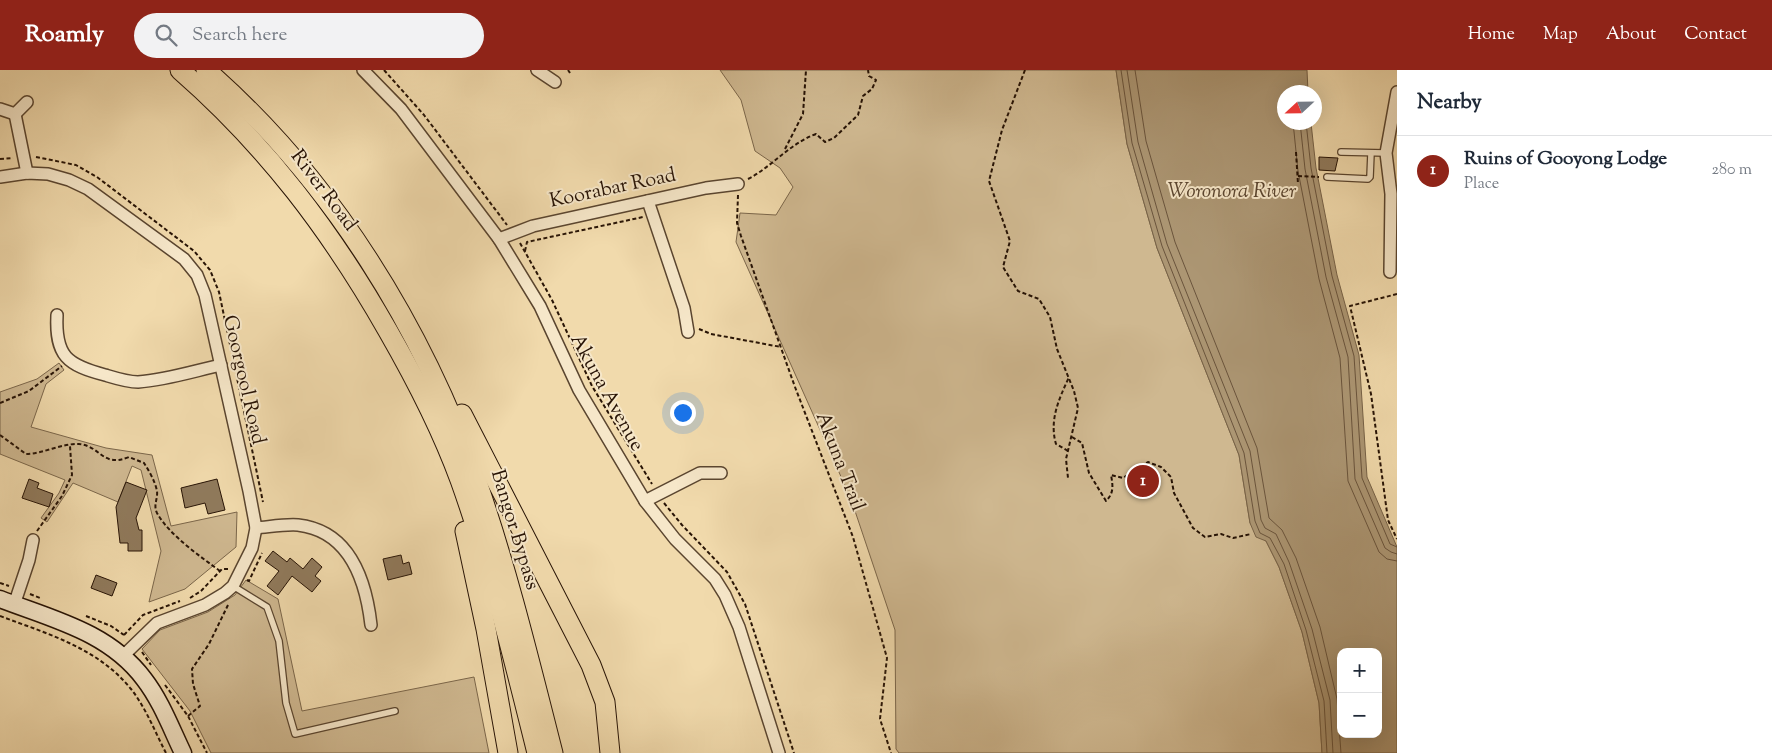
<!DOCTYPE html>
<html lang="en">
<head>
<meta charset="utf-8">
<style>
  :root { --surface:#fff; --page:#f2f2f3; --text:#1f2937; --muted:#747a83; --line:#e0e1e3; --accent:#8f2418 }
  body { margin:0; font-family:"Sorts Mill Goudy",serif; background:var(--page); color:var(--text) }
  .controls { position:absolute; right:15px; bottom:15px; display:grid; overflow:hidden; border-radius:10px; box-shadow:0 5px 20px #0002 }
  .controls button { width:45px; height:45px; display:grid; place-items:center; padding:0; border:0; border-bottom:1px solid var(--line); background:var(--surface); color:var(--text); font:25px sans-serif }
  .compass { position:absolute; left:1277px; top:15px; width:45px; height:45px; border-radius:50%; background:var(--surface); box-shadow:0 5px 20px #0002; rotate:248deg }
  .you { position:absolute; left:682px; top:342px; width:18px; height:18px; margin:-12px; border:4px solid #fff; border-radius:50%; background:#1a73e8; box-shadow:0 0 0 8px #1a73e833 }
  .badge { display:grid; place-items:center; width:32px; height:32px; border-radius:50%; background:var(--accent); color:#fff; font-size:16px; font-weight:700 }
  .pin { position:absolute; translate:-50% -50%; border:2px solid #fff; box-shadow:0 1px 5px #0006 }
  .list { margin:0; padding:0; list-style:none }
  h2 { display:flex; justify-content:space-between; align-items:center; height:65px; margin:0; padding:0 20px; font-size:21px }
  h2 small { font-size:16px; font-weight:400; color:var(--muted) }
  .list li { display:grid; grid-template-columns:32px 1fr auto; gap:15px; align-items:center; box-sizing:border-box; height:70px; padding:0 20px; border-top:1px solid var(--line) }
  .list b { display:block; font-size:19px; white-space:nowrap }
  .list p { margin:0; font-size:16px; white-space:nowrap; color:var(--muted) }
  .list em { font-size:16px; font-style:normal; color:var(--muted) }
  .icon { flex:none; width:28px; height:28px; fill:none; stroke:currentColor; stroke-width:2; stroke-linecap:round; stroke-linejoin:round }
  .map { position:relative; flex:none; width:1397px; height:683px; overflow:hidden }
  header { display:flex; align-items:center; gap:30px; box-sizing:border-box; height:70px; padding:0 25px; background:var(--accent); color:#fff }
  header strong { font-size:24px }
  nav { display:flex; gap:28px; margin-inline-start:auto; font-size:18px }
  .search { width:350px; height:45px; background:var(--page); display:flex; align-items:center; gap:12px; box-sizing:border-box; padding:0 18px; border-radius:28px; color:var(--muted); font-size:19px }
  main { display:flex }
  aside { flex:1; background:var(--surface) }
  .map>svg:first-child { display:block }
</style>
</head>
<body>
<header>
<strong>Roamly</strong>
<div class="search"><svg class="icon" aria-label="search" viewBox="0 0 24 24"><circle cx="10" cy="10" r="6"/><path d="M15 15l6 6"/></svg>Search here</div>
<nav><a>Home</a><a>Map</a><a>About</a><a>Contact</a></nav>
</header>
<main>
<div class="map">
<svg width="1397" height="683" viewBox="0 0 1397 683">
  <rect width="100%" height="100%" fill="#f1daac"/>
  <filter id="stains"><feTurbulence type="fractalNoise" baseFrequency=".004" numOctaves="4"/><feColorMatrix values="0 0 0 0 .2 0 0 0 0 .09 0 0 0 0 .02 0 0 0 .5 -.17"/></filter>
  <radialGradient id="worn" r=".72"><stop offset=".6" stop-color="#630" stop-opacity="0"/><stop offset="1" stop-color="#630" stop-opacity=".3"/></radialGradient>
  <g fill="#cfb890" stroke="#7b664a">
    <path d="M720,0H1116L1127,74L1157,178L1239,385L1250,453L1266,471L1279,497L1302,562L1319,633L1322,683H899L896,679L895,560L851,429L736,172L740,143L776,145L793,117L780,98L755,81L741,30Z"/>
    <path d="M59,293L64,300L46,314L31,357L106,378L152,385L171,456L237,442L236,477L185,519L149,532L161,481L141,400L132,396L118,432L73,413L47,452L41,448L59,423L65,410L0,384V322L37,309Z"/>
    <path d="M246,510L278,529L302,641L474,607L489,683H211L190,641L142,579L160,560L208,542L235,525Z"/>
  </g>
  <path fill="#ac9673" stroke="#776247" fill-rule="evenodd" d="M1116,0H1307L1308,22H1284V52L1311,53L1316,98L1337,205L1359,285L1367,407L1397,477V683H1322L1319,633L1302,562L1279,497L1266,471L1256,467L1250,453L1239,385L1157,178L1127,74ZM1341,582H1378V664H1341Z"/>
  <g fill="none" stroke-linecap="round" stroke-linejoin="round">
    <g stroke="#6a543c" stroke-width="1">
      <path d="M1121,0L1132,73L1162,176L1244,383L1255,451L1260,463L1270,468L1284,494L1306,560L1324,631L1327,683"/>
      <path d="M1127,0L1138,72L1167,174L1250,381L1261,450L1265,458L1276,464L1289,492L1312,559L1330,630L1333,683"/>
      <path d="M1135,0L1146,71L1175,172L1257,378L1269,448L1282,460L1296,488L1320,557L1337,629L1341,683"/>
      <path d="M1293,52L1298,101L1319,209L1340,288L1348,411L1379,482L1387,489L1397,491"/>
      <path d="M1300,52L1305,99L1326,207L1348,287L1355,409L1385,478L1391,482L1397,484"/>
      <path d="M1306,52L1311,98L1332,206L1354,286L1362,408L1390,474L1397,477"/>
    </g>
  </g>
  <g fill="#907a5c" stroke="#271305">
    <path d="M1319,87L1338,88L1335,101L1319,100Z"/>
    <path d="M29,409L39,413L37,418L53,424L49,437L22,428Z"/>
    <path d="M217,409L225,440L208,444L205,433L185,438L181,418Z"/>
    <path d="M126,412L147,420L136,448L139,460H142V481H128V473H120L116,437Z"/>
    <path d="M273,481L287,492L290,488L303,499L312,488L322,497L315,506L321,511L312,522L292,506L278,525L267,516L279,501L265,491Z"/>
    <path d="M401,485L403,494L409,492L412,504L388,510L383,489Z"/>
    <path d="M96,505L117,513L112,526L91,518Z"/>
  </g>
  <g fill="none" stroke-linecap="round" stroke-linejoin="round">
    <g stroke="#5a452f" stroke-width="8">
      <g id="lane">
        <path d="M1341,82L1386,83"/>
        <path d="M1327,107L1368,109L1370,107L1371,83"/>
        <path d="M233,516L267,537L279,571L286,633L295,664L395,641"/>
      </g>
    </g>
    <g stroke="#5a452f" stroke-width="14">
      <g id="street">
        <path d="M363,0L401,39L499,169L540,236L579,320L645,431L675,469L715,509L725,525L739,557L779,683"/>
        <path d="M537,0L555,12"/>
        <path d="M0,39L15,44L27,32"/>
        <path d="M15,44L27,103"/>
        <path d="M0,107L27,103L48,104L69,110L88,119L184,189L197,205L205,225L249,421L256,458L252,478L233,516L225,523L205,535L157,553L123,586"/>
        <path d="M648,131L684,238L688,262"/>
        <path d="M499,169L533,156L706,118L738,114"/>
        <path d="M1390,202L1391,124L1386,83L1397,22"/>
        <path d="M57,245C55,286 67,295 105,305C115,308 127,312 138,312C166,310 194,301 221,295"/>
        <path d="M645,431L700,403H721"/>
        <path d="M256,458C269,457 284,454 298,455C350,461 366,511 371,555"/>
        <path d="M14,535L29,490L33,470"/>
      </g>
    </g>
    <g stroke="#271305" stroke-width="19">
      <path id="secondary" d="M0,529C52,549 109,562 144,609C161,631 171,658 183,683"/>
    </g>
    <g stroke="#271305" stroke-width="21">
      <g id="primary">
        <path d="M180,0C267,76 331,161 388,261C415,308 441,358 460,410C492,499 514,591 537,683"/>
        <path d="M206,0C332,110 423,258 478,415C508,502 530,593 553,683"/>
        <path d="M462,344L591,595L605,632L610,683"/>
        <path d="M465,461L486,559L508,683"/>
      </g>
    </g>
    <g stroke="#271305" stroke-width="2" stroke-dasharray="4 2.5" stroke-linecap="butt">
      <path d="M384,0L424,45L507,155"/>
      <path d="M568,0L570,3"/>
      <path d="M1025,0L1002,60L989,111L1010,171L1003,197L1018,221L1039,229L1050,247L1057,279L1074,321L1078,338L1066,389L1068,408"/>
      <path d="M785,79L803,44L806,0"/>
      <path d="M1296,82L1298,114"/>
      <path d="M36,87L76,95L97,107L194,181L210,200L219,222L263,432"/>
      <path d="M0,89L13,88"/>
      <path d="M1298,106L1319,107"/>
      <path d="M748,109C773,96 789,74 816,64L825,72L834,68L858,45L863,26L872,19L876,10L869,6L868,0"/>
      <path d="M738,125L737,153L741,166L795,317L853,467L887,588L880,649L891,683"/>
      <path d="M520,173L552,230L592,316L652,414"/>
      <path d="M525,181L527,172L643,147"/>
      <path d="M1397,224L1350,236L1371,324L1388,450L1397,469"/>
      <path d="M699,259L711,264L781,277"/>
      <path d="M0,333L29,321L62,296"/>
      <path d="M0,365L26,384C42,384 63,373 79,374C101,376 102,398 129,387L144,393C149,401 155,411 157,421C158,429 153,435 157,443C169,465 201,487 220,501"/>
      <path d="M1072,367L1082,373L1089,403L1106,431C1114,423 1113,416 1111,405L1123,408L1148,392L1161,397L1171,407L1174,423L1193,458L1205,467L1221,464L1233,468L1251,464"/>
      <path d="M1068,381L1056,374C1049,350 1059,329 1069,307"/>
      <path d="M664,433L682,455L727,502L745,534L794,683"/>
      <path d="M37,461L62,426L72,405L70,376"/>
      <path d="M247,510L249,511L262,483"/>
      <path d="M0,513L9,516"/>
      <path d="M30,524L40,528"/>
      <path d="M190,528L201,521L222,499H228"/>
      <path d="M0,546C48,564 98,578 131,619C146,638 155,662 166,683"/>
      <path d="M86,546L111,556L124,565"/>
      <path d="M124,565L143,545L180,531"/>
      <path d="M142,582L151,595"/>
      <path d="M165,615L188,646L207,683"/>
      <path d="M188,646L200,636L193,614L192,599L209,574L228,535"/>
    </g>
    <use href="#lane" stroke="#f6e7c9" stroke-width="5.5"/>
    <use href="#street" stroke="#f6e7c9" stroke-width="11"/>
    <use href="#secondary" stroke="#f6e7c9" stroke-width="16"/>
    <use href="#primary" stroke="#f1daac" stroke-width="19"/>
  </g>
  <g text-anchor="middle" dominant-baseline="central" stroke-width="4" stroke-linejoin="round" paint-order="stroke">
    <g font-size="20" fill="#271305" stroke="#f6e7c9">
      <text transform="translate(613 119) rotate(-12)">Koorabar Road</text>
      <text transform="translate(323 121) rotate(53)">River Road</text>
      <text transform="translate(243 310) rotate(77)">Goorgool Road</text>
      <text transform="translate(606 323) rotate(61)">Akuna Avenue</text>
      <text transform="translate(839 392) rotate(69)">Akuna Trail</text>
      <text transform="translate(514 460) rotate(73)">Bangor Bypass</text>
    </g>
    <g font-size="21" font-style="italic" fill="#5c4731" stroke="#f6e7c9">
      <text x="1232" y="122">Woronora River</text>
    </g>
  </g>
  <rect width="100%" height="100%" filter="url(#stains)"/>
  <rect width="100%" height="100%" fill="url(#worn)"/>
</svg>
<div class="controls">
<button>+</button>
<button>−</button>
</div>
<svg class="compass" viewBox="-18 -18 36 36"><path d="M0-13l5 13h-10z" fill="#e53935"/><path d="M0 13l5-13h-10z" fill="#747a83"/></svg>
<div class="you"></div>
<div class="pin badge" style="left:1143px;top:411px">1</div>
</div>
<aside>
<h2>Nearby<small></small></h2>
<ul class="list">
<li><span class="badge">1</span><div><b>Ruins of Gooyong Lodge</b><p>Place</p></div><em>280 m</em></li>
</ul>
</aside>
</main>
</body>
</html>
